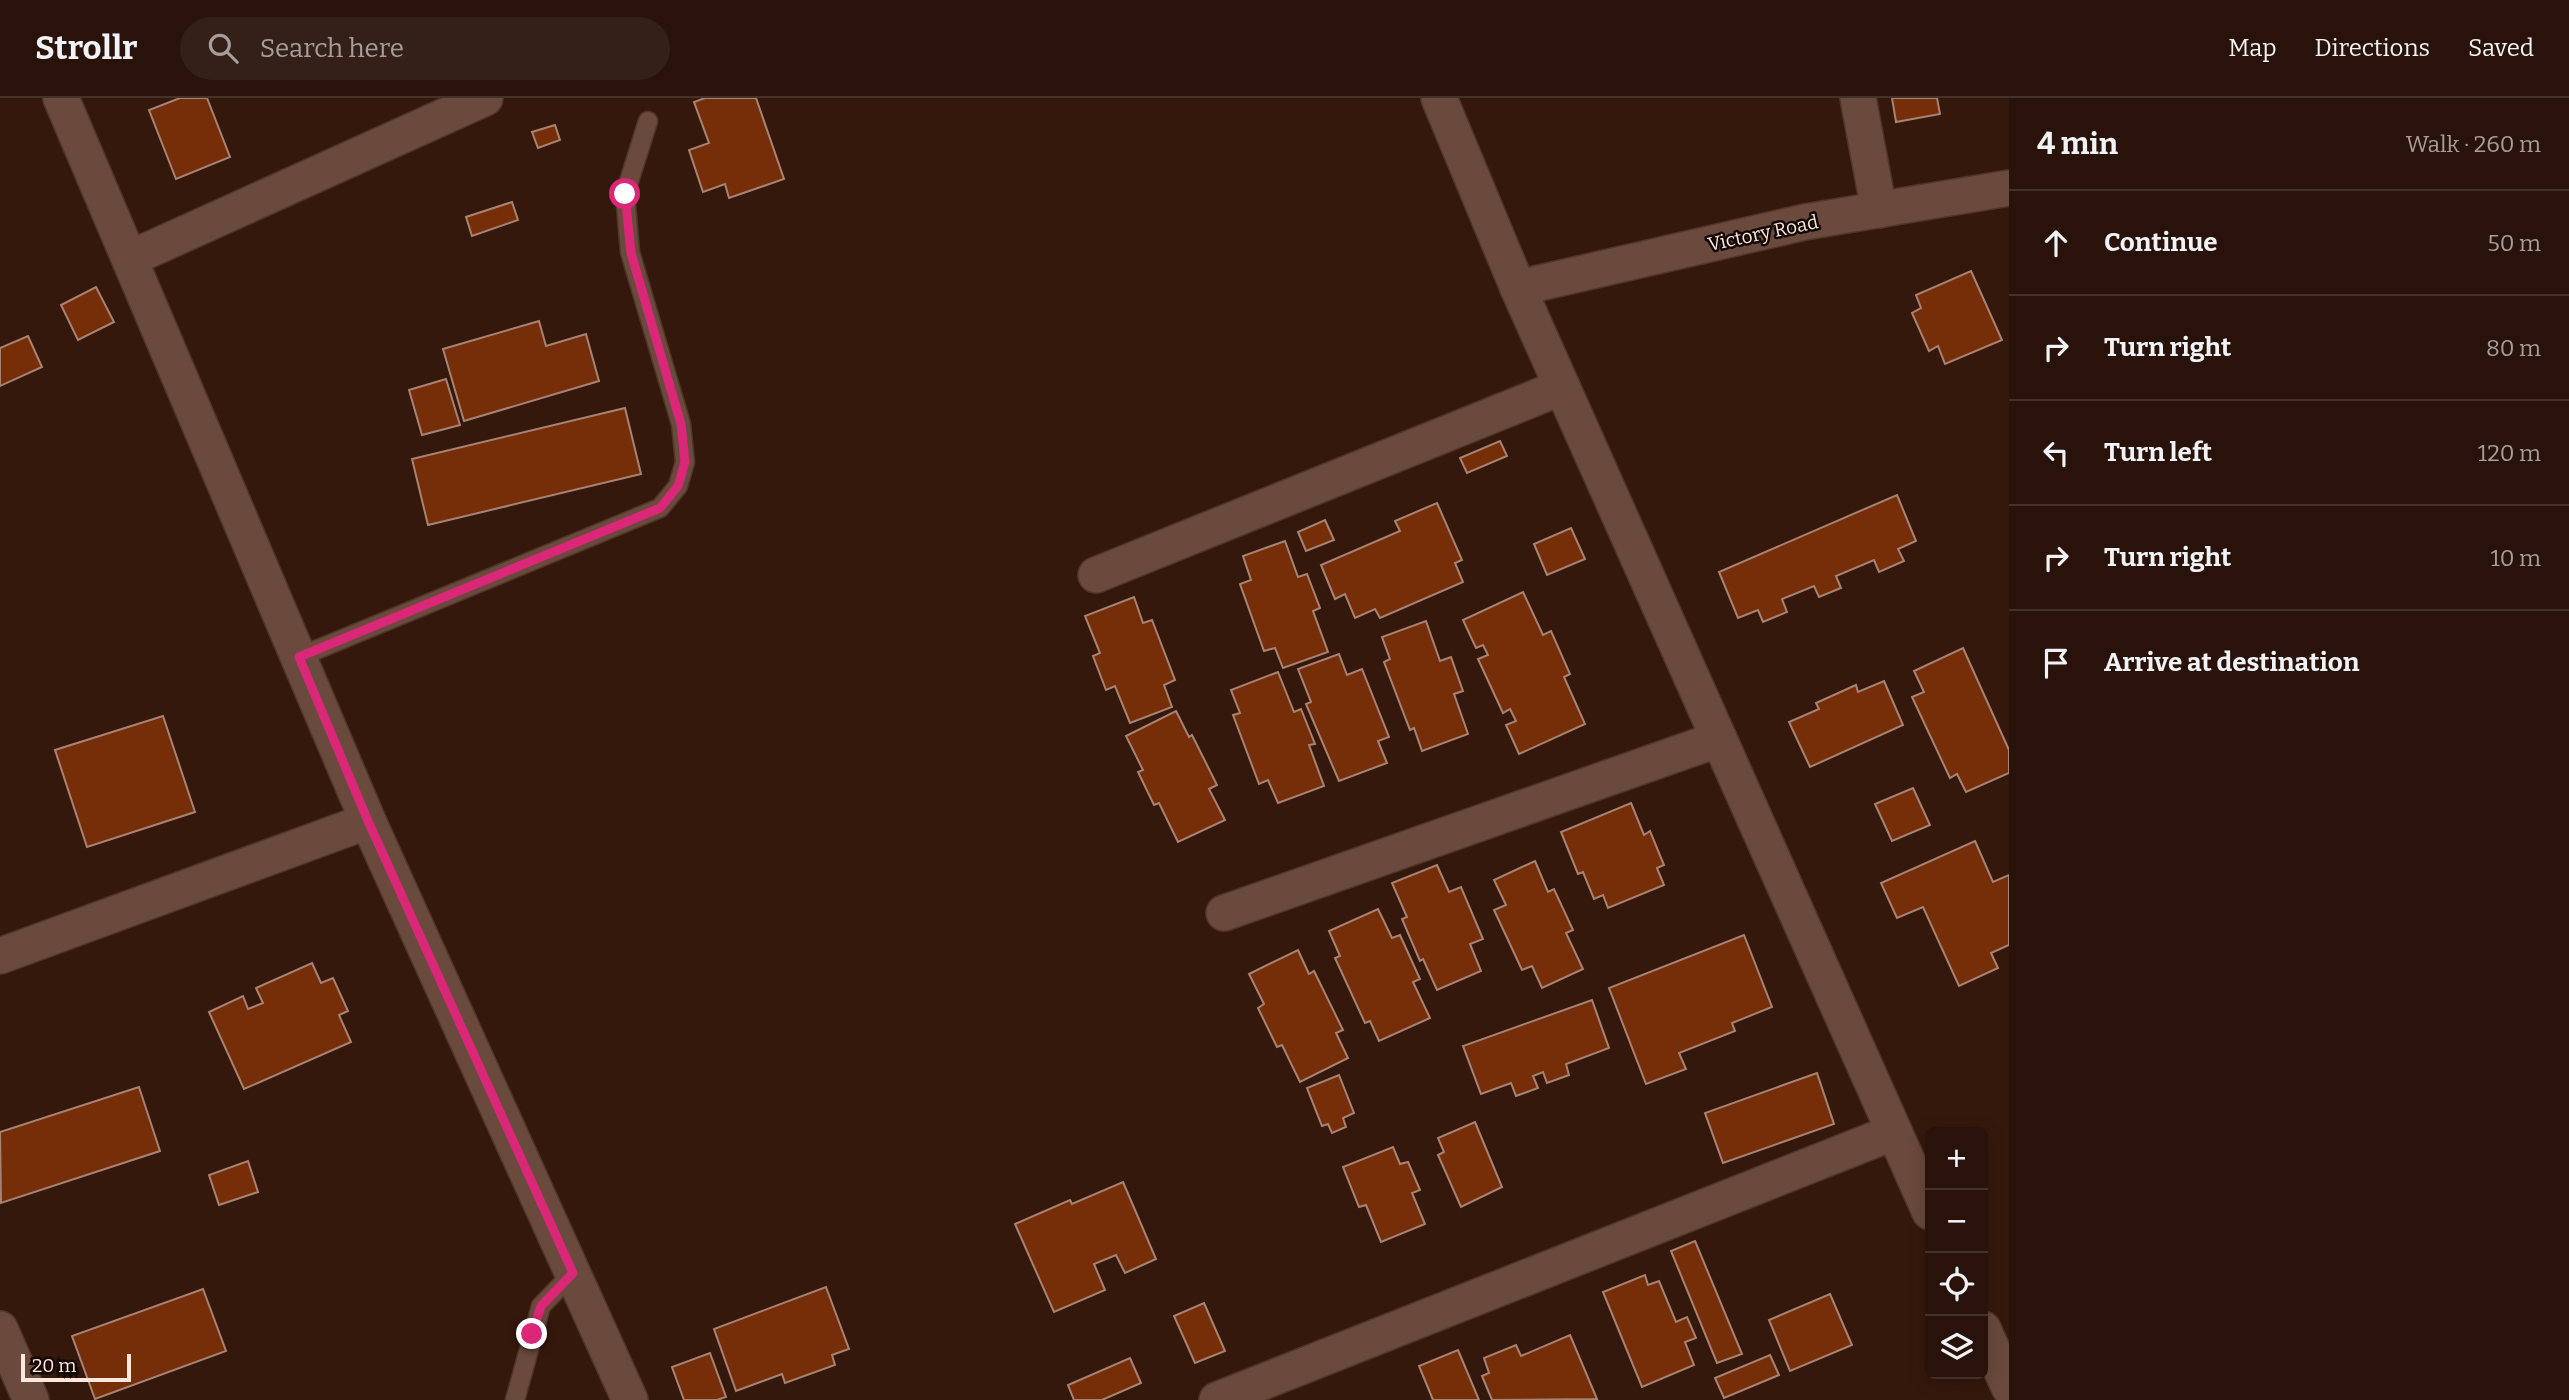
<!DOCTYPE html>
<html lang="en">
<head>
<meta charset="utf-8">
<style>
  :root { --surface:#281209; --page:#342017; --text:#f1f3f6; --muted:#a59e9c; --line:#44322a }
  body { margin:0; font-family:Bitter,serif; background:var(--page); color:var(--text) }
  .controls { position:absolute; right:21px; bottom:21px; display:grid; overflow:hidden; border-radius:10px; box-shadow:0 4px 18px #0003 }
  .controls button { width:63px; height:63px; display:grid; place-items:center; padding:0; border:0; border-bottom:2px solid var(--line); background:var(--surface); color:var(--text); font:35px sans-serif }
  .scale { position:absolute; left:21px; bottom:18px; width:110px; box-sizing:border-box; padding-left:7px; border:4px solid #fce7df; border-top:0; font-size:19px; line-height:24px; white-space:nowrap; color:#fce7df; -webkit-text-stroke:5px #130704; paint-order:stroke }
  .stop { position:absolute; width:21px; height:21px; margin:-16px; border:5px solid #db2777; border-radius:50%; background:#fff }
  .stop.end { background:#db2777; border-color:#fff; box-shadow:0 2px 7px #0008 }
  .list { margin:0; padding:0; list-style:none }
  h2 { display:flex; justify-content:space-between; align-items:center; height:91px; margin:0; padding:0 28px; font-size:30px }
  h2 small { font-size:23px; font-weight:400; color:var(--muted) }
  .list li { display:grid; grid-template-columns:46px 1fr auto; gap:21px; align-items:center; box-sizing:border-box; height:105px; padding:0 28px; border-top:2px solid var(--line) }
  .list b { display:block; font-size:26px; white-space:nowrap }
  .list em { font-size:23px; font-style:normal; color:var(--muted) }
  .icon { flex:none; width:38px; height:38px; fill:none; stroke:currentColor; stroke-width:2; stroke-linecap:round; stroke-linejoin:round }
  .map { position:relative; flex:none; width:2009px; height:1302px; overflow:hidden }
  header { display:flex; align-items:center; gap:42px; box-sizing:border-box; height:98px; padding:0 35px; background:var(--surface); border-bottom:2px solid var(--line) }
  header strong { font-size:33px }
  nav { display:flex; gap:38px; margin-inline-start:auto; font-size:24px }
  .search { width:490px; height:63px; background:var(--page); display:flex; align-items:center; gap:18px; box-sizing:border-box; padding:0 24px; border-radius:38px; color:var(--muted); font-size:26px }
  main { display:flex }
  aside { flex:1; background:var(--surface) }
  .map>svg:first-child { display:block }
</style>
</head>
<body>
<header>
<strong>Strollr</strong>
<div class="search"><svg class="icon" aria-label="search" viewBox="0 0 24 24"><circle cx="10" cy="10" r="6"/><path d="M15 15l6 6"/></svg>Search here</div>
<nav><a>Map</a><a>Directions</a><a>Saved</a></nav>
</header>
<main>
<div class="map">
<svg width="2009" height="1302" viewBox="0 0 2009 1302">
  <rect width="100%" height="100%" fill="#35180c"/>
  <g fill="#762e09" stroke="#a78374" stroke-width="2">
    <path d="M180,0H207L230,59L176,81L149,12Z"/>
    <path d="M705,0H756L784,81L729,100L725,86L703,94L689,52L709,45L694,4Z"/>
    <path d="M1892,0H1937L1940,16L1896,24Z"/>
    <path d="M555,27L560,42L538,50L532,34Z"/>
    <path d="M512,104L518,122L472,138L466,119Z"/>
    <path d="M1971,173L2002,242L1945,266L1938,248L1929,253L1912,215L1921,210L1916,197Z"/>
    <path d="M96,189L114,224L78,242L61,207Z"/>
    <path d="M539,223L546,248L586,236L599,283L464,323L443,251Z"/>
    <path d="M28,238L42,269L0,288V250Z"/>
    <path d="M446,281L460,327L422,337L409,292Z"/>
    <path d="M625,310L641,376L428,427L412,361Z"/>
    <path d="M1500,343L1507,358L1467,375L1460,360Z"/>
    <path d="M1897,397L1916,443L1898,451L1904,463L1879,474L1874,462L1836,478L1841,490L1819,499L1814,488L1782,501L1787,514L1763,524L1758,512L1738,520L1719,474Z"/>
    <path d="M1437,405L1462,462L1455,465L1463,484L1380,520L1375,511L1355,520L1345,496L1335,501L1321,467L1400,433L1395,423Z"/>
    <path d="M1325,422L1334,442L1306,453L1298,434Z"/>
    <path d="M1571,430L1585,461L1547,477L1534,446Z"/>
    <path d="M1285,443L1298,479L1307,476L1320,510L1313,513L1328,554L1283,570L1275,550L1264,553L1240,486L1251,482L1243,458Z"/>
    <path d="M1523,494L1543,537L1551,533L1570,576L1564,579L1585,626L1519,656L1506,627L1516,623L1510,611L1503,615L1478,561L1488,557L1483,547L1476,550L1463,522Z"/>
    <path d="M1134,499L1143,525L1152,522L1175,582L1164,587L1172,609L1130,625L1115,588L1106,592L1093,558L1100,555L1085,518Z"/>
    <path d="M1426,523L1440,563L1451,559L1463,593L1454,596L1468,636L1422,653L1414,630L1410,632L1384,564L1390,561L1382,539Z"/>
    <path d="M1963,550L2009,652V675L1966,694L1957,676L1950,680L1912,599L1924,594L1914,573Z"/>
    <path d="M1339,556L1347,577L1362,571L1389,639L1378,643L1387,665L1339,683L1306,606L1311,604L1298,571Z"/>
    <path d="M1278,574L1294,614L1301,611L1315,646L1309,647L1324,688L1278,705L1268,682L1259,686L1233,617L1240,615L1231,592Z"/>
    <path d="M1884,583L1903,627L1810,669L1789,624L1819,611L1816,605L1856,587L1858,594Z"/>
    <path d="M1176,613L1189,639L1192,637L1217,687L1209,691L1225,722L1178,744L1159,705L1154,707L1138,674L1143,672L1126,638Z"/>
    <path d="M163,618L195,714L87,749L55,652Z"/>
    <path d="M1913,690L1930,727L1892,743L1875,706Z"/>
    <path d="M1631,705L1644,737L1650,733L1664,767L1657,770L1664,787L1608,810L1603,797L1594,801L1583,774L1578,776L1561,734Z"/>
    <path d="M1975,743L1993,784L2009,777V847L1991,855L1998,870L1959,888L1923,809L1897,820L1881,785Z"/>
    <path d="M1535,763L1548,794L1554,791L1573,832L1566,835L1583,871L1542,890L1532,868L1522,872L1494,812L1506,807L1494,782Z"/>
    <path d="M1437,767L1449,794L1461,789L1483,841L1470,846L1481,873L1437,892L1423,861L1420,863L1402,821L1407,819L1392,785Z"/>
    <path d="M1378,811L1392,840L1400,837L1420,881L1413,884L1430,920L1379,943L1370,923L1365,925L1335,860L1340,858L1329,833Z"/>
    <path d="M1744,837L1772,909L1732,925L1735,933L1679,955L1686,971L1646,986L1609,890Z"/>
    <path d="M1298,852L1309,876L1314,873L1343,932L1336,935L1348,960L1300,984L1282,947L1277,949L1258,910L1264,906L1249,876Z"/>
    <path d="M312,865L321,885L333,880L348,913L339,917L351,944L244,991L209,914L243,898L248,911L263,905L256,890Z"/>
    <path d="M1592,902L1609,950L1566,966L1569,977L1547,985L1543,974L1533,978L1538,990L1516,998L1511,985L1481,996L1463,948Z"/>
    <path d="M1817,975L1834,1026L1723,1065L1705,1015Z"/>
    <path d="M1339,977L1354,1015L1343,1020L1346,1029L1332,1035L1328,1026L1322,1028L1307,990Z"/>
    <path d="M139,989L160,1053L1,1105L0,1034Z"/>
    <path d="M1475,1024L1502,1089L1461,1109L1438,1057L1444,1054L1438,1040Z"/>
    <path d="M1393,1049L1400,1066L1408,1064L1420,1092L1412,1095L1425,1126L1381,1144L1366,1107L1359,1109L1343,1069Z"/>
    <path d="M248,1063L258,1094L219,1107L209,1077Z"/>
    <path d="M1123,1084L1156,1161L1125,1175L1116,1157L1094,1166L1105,1192L1054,1214L1015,1126L1070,1102L1072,1106Z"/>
    <path d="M1695,1143L1742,1256L1717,1265L1671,1153Z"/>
    <path d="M1645,1177L1648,1187L1659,1183L1676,1224L1687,1219L1696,1240L1685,1244L1694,1267L1642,1289L1603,1194Z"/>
    <path d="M826,1189L849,1251L832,1257L835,1267L785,1285L782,1276L736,1293L714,1231Z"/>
    <path d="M203,1191L226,1253L95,1301L72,1238Z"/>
    <path d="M1830,1196L1852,1247L1790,1273L1769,1222Z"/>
    <path d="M1204,1205L1225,1253L1195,1265L1174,1218Z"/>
    <path d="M1570,1237L1597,1301L1492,1302L1482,1278L1489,1275L1484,1260L1516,1247L1521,1258Z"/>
    <path d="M1458,1252L1479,1302H1433L1419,1268Z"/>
    <path d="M710,1255L726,1299L717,1302H684L672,1269Z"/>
    <path d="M1770,1257L1779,1277L1724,1300L1715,1280Z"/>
    <path d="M1130,1260L1141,1285L1102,1302H1074L1068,1287Z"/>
  </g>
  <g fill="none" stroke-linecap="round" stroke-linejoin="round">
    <g stroke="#51352a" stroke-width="21">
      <g id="lane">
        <path d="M299,559L660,410L678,388L685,364L681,326L630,154L625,96L648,23"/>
        <path d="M515,1302L541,1208L573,1175"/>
      </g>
    </g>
    <g stroke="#51352a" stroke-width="38">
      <g id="street">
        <path d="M61,0L368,723L630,1302"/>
        <path d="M1439,0L1518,190L1930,1114"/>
        <path d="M1858,0L1879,112"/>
        <path d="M131,160L485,0"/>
        <path d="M1518,190L1805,124L2009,90"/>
        <path d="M1096,477L1562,289"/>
        <path d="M1224,815L1719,641"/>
        <path d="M0,858L368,723"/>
        <path d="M0,1231L31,1302"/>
        <path d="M1983,1231L2009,1289"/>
        <path d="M1217,1302L1894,1034"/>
      </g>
    </g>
    <use href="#lane" stroke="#6a4a3c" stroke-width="18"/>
    <use href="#street" stroke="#6a4a3c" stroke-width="35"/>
  </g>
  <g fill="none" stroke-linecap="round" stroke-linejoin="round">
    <path stroke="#db2777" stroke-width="9" d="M532,1236L541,1208L573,1175L368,723L299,559L660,410L678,388L685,364L681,326L631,155L625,96"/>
  </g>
  <g text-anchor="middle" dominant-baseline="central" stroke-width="5" stroke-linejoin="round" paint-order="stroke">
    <g font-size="19" fill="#fce7df" stroke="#130704">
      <text transform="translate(1763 135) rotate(-12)">Victory Road</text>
    </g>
  </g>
</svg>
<div class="controls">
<button>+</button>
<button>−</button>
<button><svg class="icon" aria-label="locate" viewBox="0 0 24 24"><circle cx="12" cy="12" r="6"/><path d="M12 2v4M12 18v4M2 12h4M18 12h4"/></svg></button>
<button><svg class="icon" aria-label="layers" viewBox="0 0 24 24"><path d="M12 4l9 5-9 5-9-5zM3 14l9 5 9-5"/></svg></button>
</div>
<div class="scale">20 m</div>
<div class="stop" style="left:625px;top:96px"></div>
<div class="stop end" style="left:532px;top:1236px"></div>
</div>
<aside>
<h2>4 min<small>Walk · 260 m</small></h2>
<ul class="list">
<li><svg class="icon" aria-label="ahead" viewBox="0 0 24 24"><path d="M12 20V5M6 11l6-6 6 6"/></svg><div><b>Continue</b></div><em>50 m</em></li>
<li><svg class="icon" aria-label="right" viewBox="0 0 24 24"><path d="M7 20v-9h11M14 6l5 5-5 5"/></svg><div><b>Turn right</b></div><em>80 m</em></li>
<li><svg class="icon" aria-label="left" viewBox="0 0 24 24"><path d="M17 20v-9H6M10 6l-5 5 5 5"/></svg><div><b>Turn left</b></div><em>120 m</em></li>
<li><svg class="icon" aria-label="right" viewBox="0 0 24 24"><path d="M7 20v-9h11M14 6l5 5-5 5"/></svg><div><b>Turn right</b></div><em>10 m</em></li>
<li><svg class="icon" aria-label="arrive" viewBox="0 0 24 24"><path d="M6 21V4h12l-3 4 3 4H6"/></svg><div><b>Arrive at destination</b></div></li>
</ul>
</aside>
</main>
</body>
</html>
